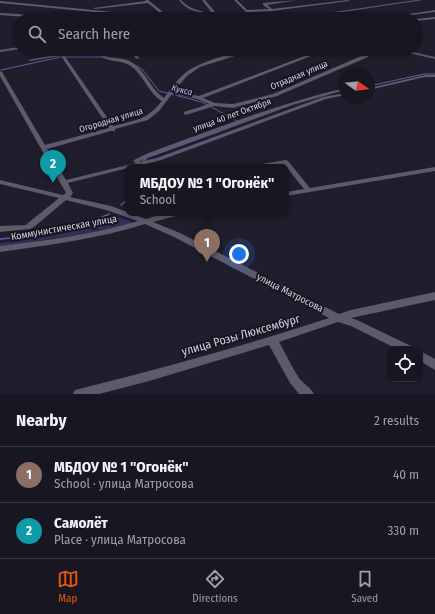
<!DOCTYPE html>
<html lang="en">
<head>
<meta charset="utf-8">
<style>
  :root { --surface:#181621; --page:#211f2a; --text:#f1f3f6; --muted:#9f9fa5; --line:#36353f; --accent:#ea580c }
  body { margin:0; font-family:"Fira Sans Condensed",sans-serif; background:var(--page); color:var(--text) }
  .controls { position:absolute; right:12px; bottom:12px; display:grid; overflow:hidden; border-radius:8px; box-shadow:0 1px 3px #0004 }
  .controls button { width:36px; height:36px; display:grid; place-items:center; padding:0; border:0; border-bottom:1px solid var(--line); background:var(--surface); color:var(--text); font:20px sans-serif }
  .compass { position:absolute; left:339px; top:68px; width:36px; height:36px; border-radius:50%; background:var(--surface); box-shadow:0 1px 3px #0004; rotate:105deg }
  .you { position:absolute; left:239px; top:254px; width:14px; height:14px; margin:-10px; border:3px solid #fff; border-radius:50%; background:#1a73e8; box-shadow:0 0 0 6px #1a73e833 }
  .badge { display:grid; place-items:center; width:26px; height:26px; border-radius:50%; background:var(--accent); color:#fff; font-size:13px; font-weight:700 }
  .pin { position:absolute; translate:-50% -33px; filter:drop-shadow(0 1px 2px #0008) }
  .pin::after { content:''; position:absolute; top:21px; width:14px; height:12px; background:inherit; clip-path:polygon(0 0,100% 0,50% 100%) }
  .popup { position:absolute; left:125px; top:164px; width:164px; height:52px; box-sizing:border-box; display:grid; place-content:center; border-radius:8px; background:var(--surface); filter:drop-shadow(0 1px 3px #0005); font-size:13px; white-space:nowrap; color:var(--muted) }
  .popup b { font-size:15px; color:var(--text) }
  .popup::after { content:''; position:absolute; left:50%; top:100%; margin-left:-8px; border:8px solid transparent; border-top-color:var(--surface) }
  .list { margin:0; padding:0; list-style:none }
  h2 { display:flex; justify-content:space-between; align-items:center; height:52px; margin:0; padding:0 16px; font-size:17px }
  h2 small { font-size:13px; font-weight:400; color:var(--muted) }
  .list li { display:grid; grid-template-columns:26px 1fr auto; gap:12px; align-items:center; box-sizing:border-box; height:56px; padding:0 16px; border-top:1px solid var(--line) }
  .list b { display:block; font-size:15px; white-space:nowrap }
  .list p { margin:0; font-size:13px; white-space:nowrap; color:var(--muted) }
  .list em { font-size:13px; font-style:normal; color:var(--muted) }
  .icon { flex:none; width:22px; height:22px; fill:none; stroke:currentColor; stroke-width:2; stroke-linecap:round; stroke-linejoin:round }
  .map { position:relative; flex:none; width:435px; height:394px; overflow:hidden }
  .search { position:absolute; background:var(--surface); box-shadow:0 1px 3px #0004; left:12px; right:12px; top:12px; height:44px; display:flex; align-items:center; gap:10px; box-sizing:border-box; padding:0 14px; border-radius:22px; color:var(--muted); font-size:15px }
  .sheet { height:164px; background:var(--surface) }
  nav { display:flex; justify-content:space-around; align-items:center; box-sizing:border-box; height:56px; border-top:1px solid var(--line); background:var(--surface); font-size:11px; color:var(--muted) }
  nav a { display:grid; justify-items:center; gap:2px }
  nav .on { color:var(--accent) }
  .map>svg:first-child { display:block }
</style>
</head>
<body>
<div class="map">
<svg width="435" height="394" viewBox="0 0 435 394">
  <rect width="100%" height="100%" fill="#201e2c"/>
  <g fill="#352d58">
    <path d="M115,216L132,222L130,225L100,232L97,227L99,226L97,222Z"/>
    <path d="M93,226L94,228L96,227L98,232L0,246V243L48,237Z"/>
  </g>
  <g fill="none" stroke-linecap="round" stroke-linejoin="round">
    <g stroke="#6759a2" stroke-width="1">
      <path d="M65,57H102"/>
      <path d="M128,61L142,69L159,91L202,102L237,121"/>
      <path d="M1,70L61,57"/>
      <path d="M369,86L424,74H435"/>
      <path d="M338,92L345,90"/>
      <path d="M215,133L291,105"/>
    </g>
    <g stroke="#6759a2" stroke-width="1.5">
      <path d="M143,167V161L148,157L217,132"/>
      <path d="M121,205L128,199"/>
      <path d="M0,239C38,236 75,231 109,214"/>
    </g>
    <g fill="#5c5a6b" fill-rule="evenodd">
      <path d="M145,0H148L169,17L179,19H167L0,3V1L165,17L148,3L95,9L93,8L146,1Z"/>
      <path d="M179,0H181C189,9 201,12 212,13L202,0H205L215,12L232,19C226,19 222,16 216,15C202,12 188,13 179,0Z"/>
      <path d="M234,0H237L247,10L269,9L263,5V3L298,0L267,5L272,9L348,0L349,1L272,11L249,12L257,19H253Z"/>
      <path d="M416,0H423L296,19H287Z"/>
      <path d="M435,10V12L411,15L409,14Z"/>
      <path d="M0,13L18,14L52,19L0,15Z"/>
      <path d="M435,17V19L416,21V19Z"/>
      <path d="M19,47L20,49L0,52V50Z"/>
      <path d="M89,49H98L64,55L113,126C136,120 147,120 162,101C149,94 144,76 132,67C122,59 109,63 100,56V54C103,54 105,56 108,57C114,58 121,58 127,60C145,67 149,88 164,98C170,90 176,81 184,74C196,63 240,49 257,49L200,67L187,76L174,91L199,96L323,49H329L203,98L215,103L233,104L273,94L366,54L351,49H357L370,53L371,54L368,57L277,96L233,108L214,106L186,115L184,114V112L209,104L198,99L172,94L159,111L148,120L115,129V131H111L47,149L66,180L136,163L133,161L134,160L146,154C212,130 277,104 345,88V90L289,106L150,156L139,162L157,158L323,97L345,93V95L326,99L161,160L134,167H128V168L68,183L73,193L70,197L111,206L146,219L166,213H181L180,215L153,222L180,233L339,314L351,310L435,292V300L351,318L357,320L411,346L412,349H397L351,326L338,322L279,342C286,354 291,366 299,378C303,383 311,388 314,394H299L290,383L269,345L149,381L99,394H73L75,390L79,389C163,368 247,345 329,318L174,237L145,224C98,239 49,245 0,252V246C46,240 93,235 138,221L106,210L66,200L34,227L30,229L0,232V226L26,225L28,223L59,198L0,184V180L63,195L66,193L0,76V71L2,72L45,145L109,128L61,56L30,61L28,60Z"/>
      <path d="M128,49H151L136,52L139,58L137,59L135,58L132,52Z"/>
      <path d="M392,49H399L435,57V59Z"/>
      <path d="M425,75H435V77H425L369,90V88Z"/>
      <path d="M286,160L288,161L310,188L435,167V171L286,196V192L304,189L284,164L267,167H252L255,165Z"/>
      <path d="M420,351L435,359V370L420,361Z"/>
    </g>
  </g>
  <g text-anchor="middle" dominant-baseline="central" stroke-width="4" stroke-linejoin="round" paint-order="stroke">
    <g font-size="9" fill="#d2d1db" stroke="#171522">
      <text transform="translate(299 75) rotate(-23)">Отрадная улица</text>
      <text transform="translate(232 115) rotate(-20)">улица 40 лет Октября</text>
      <text transform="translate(111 120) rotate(-17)">Огородная улица</text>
    </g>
    <g font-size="9" font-style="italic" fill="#c3bbf8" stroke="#171522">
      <text transform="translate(182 90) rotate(14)">Кукса</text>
    </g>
    <g font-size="10" fill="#d2d1db" stroke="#171522">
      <text transform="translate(64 228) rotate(-10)">Коммунистическая улица</text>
      <text transform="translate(290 293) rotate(27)">улица Матросова</text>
    </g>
    <g font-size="12" fill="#d2d1db" stroke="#171522">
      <text transform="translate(241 335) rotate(-16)">улица Розы Люксембург</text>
    </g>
  </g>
</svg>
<div class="controls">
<button><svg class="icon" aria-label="locate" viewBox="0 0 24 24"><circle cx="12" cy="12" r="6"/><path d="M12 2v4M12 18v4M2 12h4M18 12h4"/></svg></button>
</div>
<svg class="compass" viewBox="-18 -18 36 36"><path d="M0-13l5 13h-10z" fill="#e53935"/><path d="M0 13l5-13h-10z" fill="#9f9fa5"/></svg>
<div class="you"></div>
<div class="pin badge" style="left:207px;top:262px;background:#8d6e63">1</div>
<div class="popup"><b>МБДОУ № 1 &quot;Огонёк&quot;</b>School</div>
<div class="pin badge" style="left:53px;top:183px;background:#0f9aa8">2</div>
<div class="search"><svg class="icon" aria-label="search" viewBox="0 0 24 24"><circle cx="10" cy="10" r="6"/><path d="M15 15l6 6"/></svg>Search here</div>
</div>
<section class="sheet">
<h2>Nearby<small>2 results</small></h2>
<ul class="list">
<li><span class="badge" style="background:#8d6e63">1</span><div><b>МБДОУ № 1 &quot;Огонёк&quot;</b><p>School · улица Матросова</p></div><em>40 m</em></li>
<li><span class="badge" style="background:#0f9aa8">2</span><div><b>Самолёт</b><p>Place · улица Матросова</p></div><em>330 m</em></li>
</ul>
</section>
<nav>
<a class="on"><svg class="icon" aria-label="map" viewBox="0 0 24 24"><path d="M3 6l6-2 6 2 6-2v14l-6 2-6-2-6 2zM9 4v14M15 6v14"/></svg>Map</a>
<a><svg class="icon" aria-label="directions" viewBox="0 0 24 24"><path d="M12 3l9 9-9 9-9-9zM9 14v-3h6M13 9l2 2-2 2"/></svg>Directions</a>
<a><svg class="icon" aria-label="saved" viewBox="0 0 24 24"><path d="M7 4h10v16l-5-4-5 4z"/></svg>Saved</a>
</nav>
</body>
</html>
